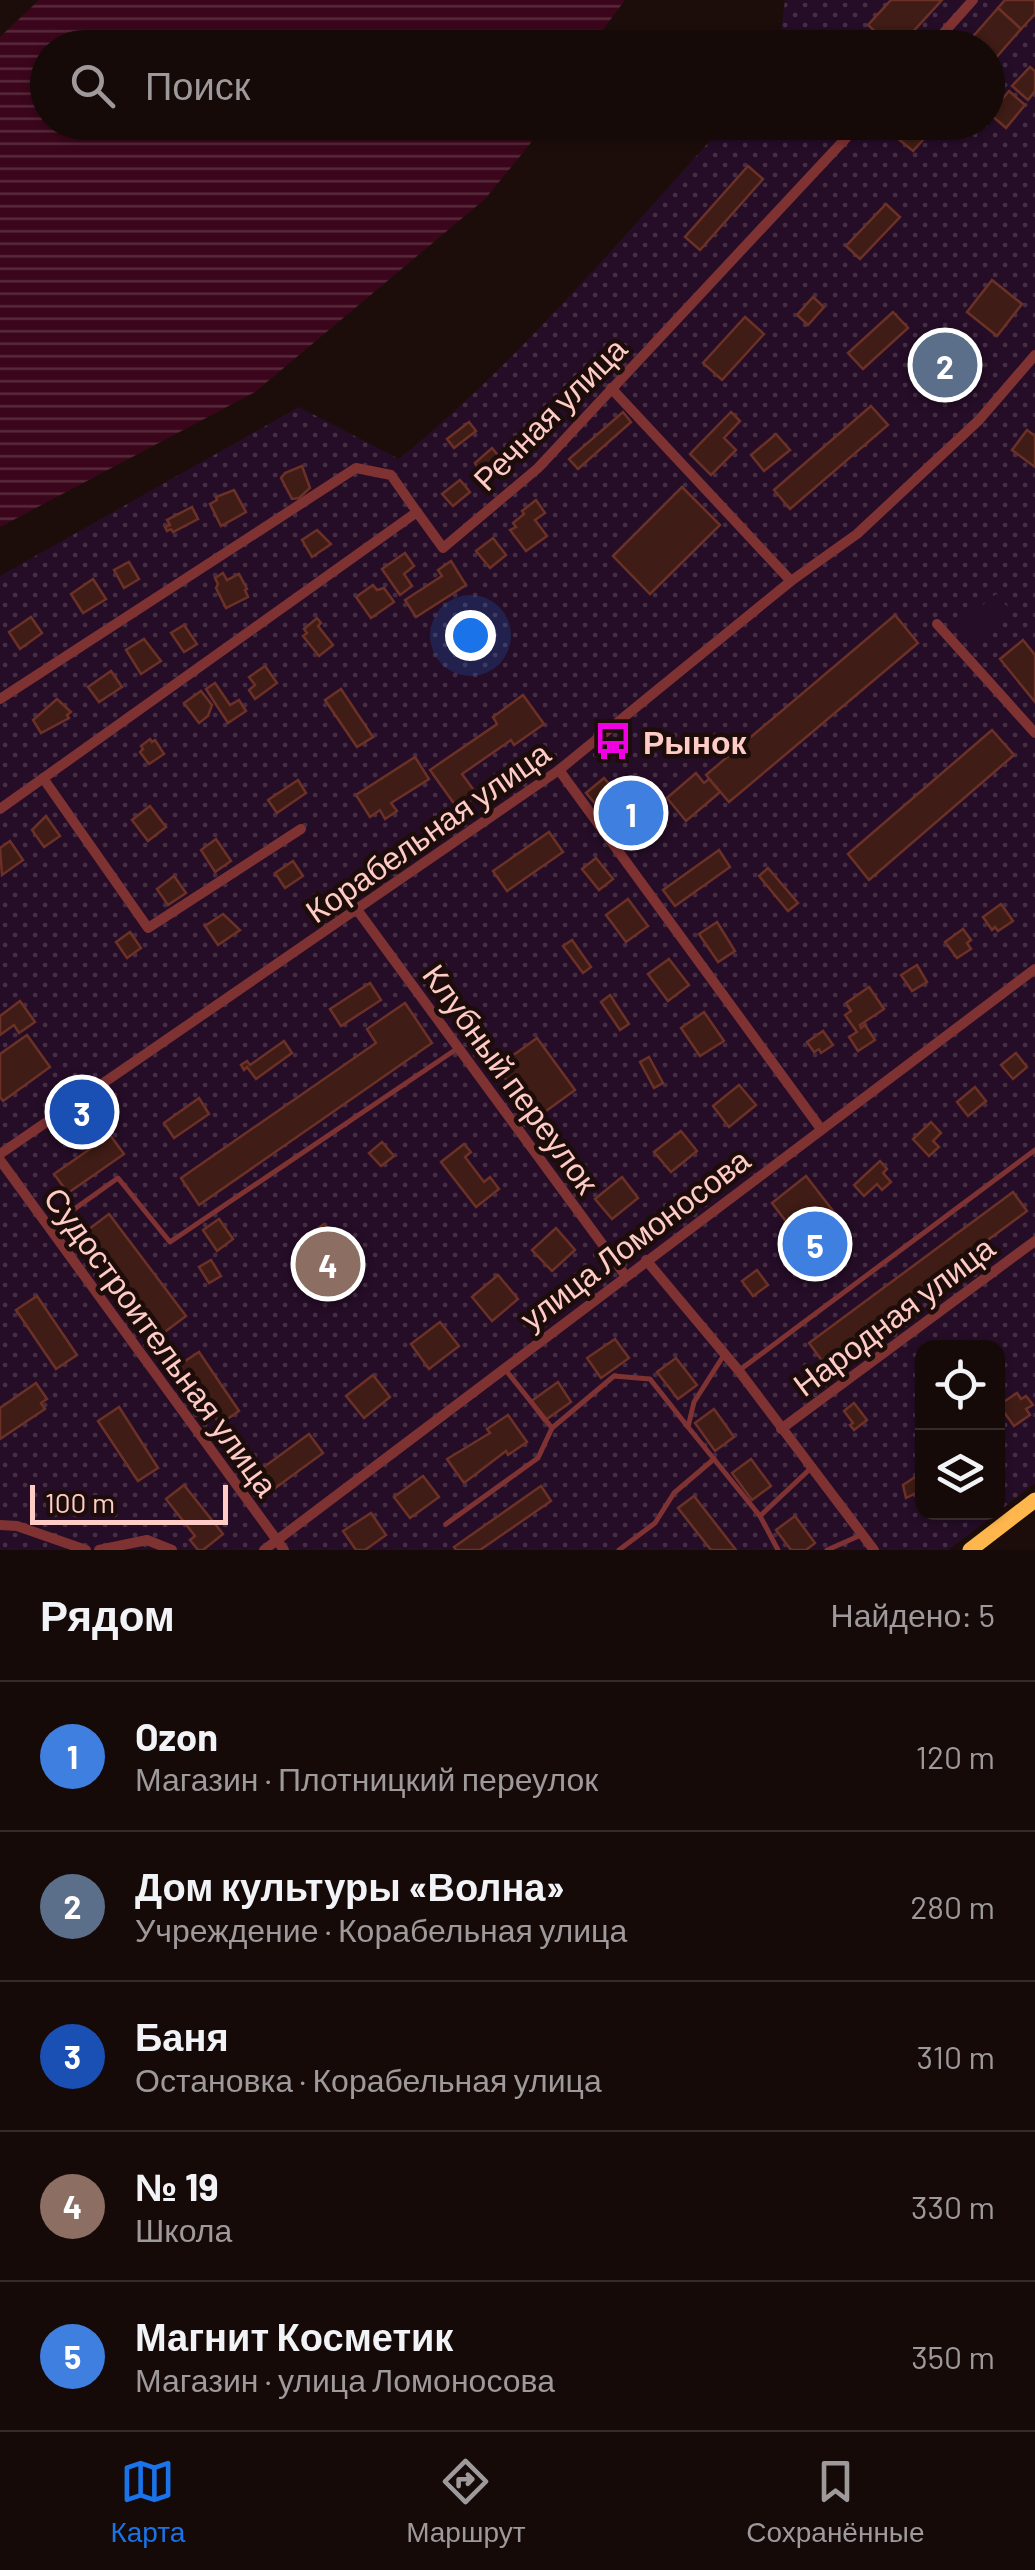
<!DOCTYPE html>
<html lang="ru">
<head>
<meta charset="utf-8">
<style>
  :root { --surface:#160a08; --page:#1f1312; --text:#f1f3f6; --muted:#9e9a9c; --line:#352b29; --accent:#1a73e8 }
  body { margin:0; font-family:Barlow,sans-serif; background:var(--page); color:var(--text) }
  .controls { position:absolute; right:30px; bottom:30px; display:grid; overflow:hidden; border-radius:20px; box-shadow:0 2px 8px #0004 }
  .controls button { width:90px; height:90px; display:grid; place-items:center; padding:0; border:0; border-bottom:2px solid var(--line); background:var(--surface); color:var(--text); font:50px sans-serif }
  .scale { position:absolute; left:30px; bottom:25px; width:198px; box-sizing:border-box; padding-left:10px; border:5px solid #ffcbc6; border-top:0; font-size:28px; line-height:35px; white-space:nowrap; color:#ffcbc6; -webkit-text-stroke:8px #1d0d0a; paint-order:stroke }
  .you { position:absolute; left:470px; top:635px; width:35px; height:35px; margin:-25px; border:8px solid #fff; border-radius:50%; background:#1a73e8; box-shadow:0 0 0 15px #1a73e833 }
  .badge { display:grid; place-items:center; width:65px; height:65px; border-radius:50%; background:var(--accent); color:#fff; font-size:32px; font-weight:700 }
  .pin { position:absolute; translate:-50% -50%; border:5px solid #fff; box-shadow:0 2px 10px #0006 }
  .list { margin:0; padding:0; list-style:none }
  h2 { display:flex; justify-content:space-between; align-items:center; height:130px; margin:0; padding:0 40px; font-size:42px }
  h2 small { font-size:32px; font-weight:400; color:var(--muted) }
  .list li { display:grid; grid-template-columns:65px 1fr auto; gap:30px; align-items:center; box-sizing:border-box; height:150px; padding:0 40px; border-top:2px solid var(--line) }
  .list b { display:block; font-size:38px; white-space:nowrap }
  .list p { margin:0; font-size:32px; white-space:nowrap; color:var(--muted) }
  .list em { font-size:32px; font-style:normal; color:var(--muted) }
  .icon { flex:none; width:55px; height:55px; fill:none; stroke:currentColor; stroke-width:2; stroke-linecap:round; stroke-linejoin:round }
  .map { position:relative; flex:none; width:1035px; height:1550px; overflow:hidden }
  .search { position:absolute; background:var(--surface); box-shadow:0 2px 8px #0004; left:30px; right:30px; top:30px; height:110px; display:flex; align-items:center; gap:25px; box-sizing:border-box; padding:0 35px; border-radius:55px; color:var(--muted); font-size:38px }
  .sheet { height:880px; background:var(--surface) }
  nav { display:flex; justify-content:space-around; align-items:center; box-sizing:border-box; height:140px; border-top:2px solid var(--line); background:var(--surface); font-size:28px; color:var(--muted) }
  nav a { display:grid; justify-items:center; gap:5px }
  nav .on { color:var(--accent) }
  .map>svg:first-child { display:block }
</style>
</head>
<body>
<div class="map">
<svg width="1035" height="1550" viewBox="0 0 1035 1550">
  <defs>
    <pattern id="garden-dots" width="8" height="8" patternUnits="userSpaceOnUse" patternTransform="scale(2.5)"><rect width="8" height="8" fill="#250d27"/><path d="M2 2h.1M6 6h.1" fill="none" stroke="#462f45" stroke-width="1.8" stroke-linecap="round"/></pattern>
    <pattern id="water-rules" width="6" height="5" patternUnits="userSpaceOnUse" patternTransform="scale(2.5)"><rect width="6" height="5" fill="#3b061b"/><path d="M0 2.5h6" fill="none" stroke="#58293b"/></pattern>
  </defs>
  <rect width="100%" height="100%" fill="#1d0d0a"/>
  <path fill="url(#garden-dots)" d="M785,0H1035V1483L998,1512V1348H922V1512L997,1513L948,1550H0V576L299,407L399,459C520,360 621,239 726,123L988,122V48L779,47Z"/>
  <path fill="#250d27" d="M996,594L1013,613L976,644L959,625Z"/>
  <path fill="url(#water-rules)" d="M39,0H625L590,47L48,48V122L542,123L530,144L485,199L255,392L0,527V37Z"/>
  <g fill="#3f1c15" stroke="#6c3126" stroke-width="2.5">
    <path d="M891,0H942L898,48H893L868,25Z"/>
    <path d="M1005,0H1035V14L1021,29L998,8Z"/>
    <path d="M998,8L1021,29L988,67V48H963Z"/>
    <path d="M1030,67L1035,71V91L1028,100L1012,86Z"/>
    <path d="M1009,91L1025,105L1006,128L990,114Z"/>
    <path d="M897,122H939L913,151L889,131Z"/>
    <path d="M748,166L763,179L700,250L685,237Z"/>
    <path d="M886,204L900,217L860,259L846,246Z"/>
    <path d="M992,280L1022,304L997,336L967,312Z"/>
    <path d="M813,297L824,307L808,325L797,315Z"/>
    <path d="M893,312L908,328L863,369L848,353Z"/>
    <path d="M745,317L764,334L722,380L703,363Z"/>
    <path d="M947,334L975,355L942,395L915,374Z"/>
    <path d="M871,406L888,425L790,509L774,490Z"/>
    <path d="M623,412L631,422L578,469L569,459Z"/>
    <path d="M731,412L740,421L724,438L736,450L711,475L690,454Z"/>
    <path d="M469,422L476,431L454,448L447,439Z"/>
    <path d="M1027,430L1035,436V467L1012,450Z"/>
    <path d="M776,434L790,450L764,471L751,455Z"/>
    <path d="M492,448L505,464L483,483L474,473L478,469L475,463Z"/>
    <path d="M302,466L310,488L299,498L292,499L281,478L285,473Z"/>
    <path d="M460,480L470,492L453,506L442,494Z"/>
    <path d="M682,487L720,525L650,594L613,556Z"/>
    <path d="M234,490L246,512L221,526L210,504L217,500L216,497Z"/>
    <path d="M536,500L545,513L535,520L547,536L526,551L510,530L516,527L513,523L524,514L522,511Z"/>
    <path d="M192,507L198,519L173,532L171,529L167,531L165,527L170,525L167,520Z"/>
    <path d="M317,530L331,544L312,557L302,540Z"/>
    <path d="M493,538L506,555L490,568L476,551Z"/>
    <path d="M405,553L414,566L404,574L412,586L400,595L382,569Z"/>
    <path d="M451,561L466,585L416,617L405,600L442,576L438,570Z"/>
    <path d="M129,562L139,579L124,588L114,570Z"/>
    <path d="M223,573L227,580L239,574L247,589L245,590L248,597L226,608L216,588L218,584L215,578Z"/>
    <path d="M93,579L106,599L83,613L71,594Z"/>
    <path d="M373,585L377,590L384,588L394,602L371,618L356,597Z"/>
    <path d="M895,615L918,643L729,802L706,775Z"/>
    <path d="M31,617L42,633L20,649L9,632Z"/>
    <path d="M317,618L321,623L318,626L333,645L319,656L303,636L307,633L304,629Z"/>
    <path d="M184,625L197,644L184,652L171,633Z"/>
    <path d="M144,639L161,661L141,674L126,650Z"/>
    <path d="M1023,640L1035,655V702L1000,659Z"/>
    <path d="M265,666L277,683L255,699L249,690L255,685L249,677Z"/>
    <path d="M111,671L122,687L99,702L88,687Z"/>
    <path d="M215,683L230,705L239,700L246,711L228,723L206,689Z"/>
    <path d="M341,689L373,737L357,747L325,700Z"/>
    <path d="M201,691L212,705L208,716L199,723L184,703Z"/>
    <path d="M523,695L544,724L514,745L511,740L462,774L478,796L458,809L430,770L497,724L493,717Z"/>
    <path d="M57,699L71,712L67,715L69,718L41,733L33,720Z"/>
    <path d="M992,730L1014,755L869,880L848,854Z"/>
    <path d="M150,739L152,742L155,740L164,754L149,764L140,752L143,749L141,746Z"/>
    <path d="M415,757L429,779L391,803L397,811L385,819L380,810L370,817L356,795Z"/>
    <path d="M696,773L704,783L709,779L720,792L686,821L667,798Z"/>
    <path d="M604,778L612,787L600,797L610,809L604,814L586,793Z"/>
    <path d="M298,780L306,793L277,813L268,800Z"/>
    <path d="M630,802L640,814L620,829L611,818Z"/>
    <path d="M150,806L166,827L148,841L132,820Z"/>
    <path d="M46,816L60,836L44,847L32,830Z"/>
    <path d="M549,832L563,852L507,891L493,871Z"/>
    <path d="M216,839L231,861L215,872L201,850Z"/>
    <path d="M10,841L23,860L2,875L0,848Z"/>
    <path d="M719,850L730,867L675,906L663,890Z"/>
    <path d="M596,858L613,879L599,890L582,869Z"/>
    <path d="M293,861L303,876L285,888L275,873Z"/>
    <path d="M768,868L798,903L788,911L759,876Z"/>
    <path d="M174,876L186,893L168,905L157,889Z"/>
    <path d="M628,899L648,926L626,942L606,915Z"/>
    <path d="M1001,904L1013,921L998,931L995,927L992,930L983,917Z"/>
    <path d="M223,914L240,930L218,945L205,926Z"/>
    <path d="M717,922L735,951L718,962L699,934Z"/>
    <path d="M963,929L971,940L967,943L971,949L957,958L945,942Z"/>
    <path d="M130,932L141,948L127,958L116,942Z"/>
    <path d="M572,940L591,967L583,973L563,946Z"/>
    <path d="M669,959L689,985L668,1001L648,974Z"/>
    <path d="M917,965L927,982L912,991L901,975Z"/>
    <path d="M370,983L381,1000L341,1026L330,1009Z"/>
    <path d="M869,987L884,1009L860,1025L861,1028L865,1025L875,1040L858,1051L849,1037L857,1032L845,1015L851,1011L846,1003Z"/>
    <path d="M610,995L629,1024L620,1030L601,1002Z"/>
    <path d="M20,1001L35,1022L19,1033L14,1025L0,1035V1016Z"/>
    <path d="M405,1003L432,1043L199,1205L181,1178L376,1043L367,1029Z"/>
    <path d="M704,1012L724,1041L700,1056L681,1028Z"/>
    <path d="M823,1031L833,1045L821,1053L819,1049L814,1052L807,1042Z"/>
    <path d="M27,1035L50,1067L3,1101L0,1097V1054Z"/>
    <path d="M537,1038L575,1090L535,1119L497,1067Z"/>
    <path d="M284,1041L292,1053L256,1079L247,1067L244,1070L241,1065L247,1061L250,1065Z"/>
    <path d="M1016,1053L1027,1067L1013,1079L1001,1065Z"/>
    <path d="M649,1057L663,1083L654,1088L640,1062Z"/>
    <path d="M739,1085L756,1105L729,1127L713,1106Z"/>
    <path d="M975,1087L986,1101L968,1116L957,1102Z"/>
    <path d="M199,1098L209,1114L174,1138L164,1123Z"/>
    <path d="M931,1122L941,1133L933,1141L939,1147L929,1156L913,1139Z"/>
    <path d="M681,1131L697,1151L671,1172L654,1152Z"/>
    <path d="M110,1135L124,1154L68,1193L54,1174Z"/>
    <path d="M382,1142L394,1156L381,1166L369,1153Z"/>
    <path d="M464,1144L471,1152L465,1157L484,1182L490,1177L499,1189L476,1207L441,1162Z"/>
    <path d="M880,1161L887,1169L883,1173L891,1182L882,1190L877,1184L864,1196L854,1185Z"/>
    <path d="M806,1176L851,1234L816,1261L772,1203Z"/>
    <path d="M622,1177L638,1198L612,1219L595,1199Z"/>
    <path d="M1013,1192L1027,1211L823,1362L809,1343Z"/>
    <path d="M109,1214L186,1316L162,1334L85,1232Z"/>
    <path d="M219,1219L233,1239L217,1251L203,1230Z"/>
    <path d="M324,1224L332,1234L324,1240L358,1284L339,1299L298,1244Z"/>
    <path d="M556,1228L575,1250L552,1271L532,1250Z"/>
    <path d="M211,1260L221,1276L209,1283L199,1267Z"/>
    <path d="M757,1270L768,1285L753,1296L742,1281Z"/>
    <path d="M498,1275L518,1299L492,1321L472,1297Z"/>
    <path d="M37,1296L77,1355L56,1369L16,1310Z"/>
    <path d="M440,1322L459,1346L429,1369L411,1344Z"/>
    <path d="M615,1339L629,1358L601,1378L587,1358Z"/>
    <path d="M199,1352L239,1411L220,1424L179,1365Z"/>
    <path d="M676,1358L697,1385L678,1399L657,1372Z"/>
    <path d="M373,1375L390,1397L364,1418L346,1396Z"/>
    <path d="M558,1382L571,1402L544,1421L530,1402Z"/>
    <path d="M36,1383L47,1399L41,1403L45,1409L0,1439V1408Z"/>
    <path d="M1017,1393L1021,1399L1026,1396L1033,1405L1026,1409L1030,1415L1014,1426L999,1405Z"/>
    <path d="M854,1403L867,1420L854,1430L850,1425L853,1423L844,1411Z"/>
    <path d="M119,1407L158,1468L138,1481L98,1421Z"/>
    <path d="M714,1409L734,1437L715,1451L695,1423Z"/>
    <path d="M508,1415L527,1442L508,1455L506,1451L464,1483L447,1459L490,1433L487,1429Z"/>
    <path d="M309,1434L323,1453L267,1494L253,1475Z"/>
    <path d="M751,1459L771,1486L752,1500L732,1473Z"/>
    <path d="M423,1476L439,1497L410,1518L394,1497Z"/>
    <path d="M915,1477L922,1490L906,1498L903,1485Z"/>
    <path d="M184,1485L223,1534L203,1550H198L190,1540L195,1536L166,1499Z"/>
    <path d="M541,1486L551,1501L480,1550H456L454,1547Z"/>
    <path d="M694,1496L736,1550H711L678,1508Z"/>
    <path d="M371,1513L386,1535L365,1550H356L343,1531Z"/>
    <path d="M795,1516L815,1543L806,1550H791L776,1530Z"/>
  </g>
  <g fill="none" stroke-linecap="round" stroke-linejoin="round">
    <g stroke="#7f3232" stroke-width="5">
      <path d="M49,1227L118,1178L170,1242L458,1048"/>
      <path d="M724,1355L694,1402L688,1427L760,1516"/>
      <path d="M504,1368L552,1428"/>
      <path d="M741,1369L1035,1150"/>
      <path d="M446,1524L538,1458L552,1428L614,1376L650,1379L688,1427"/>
      <path d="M619,1550L655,1523L674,1493L714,1459"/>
      <path d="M778,1550L760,1516L811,1468"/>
      <path d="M827,1550L861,1535"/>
    </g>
    <g stroke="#7f3232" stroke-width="10">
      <path d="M930,48L973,0"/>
      <path d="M611,388L791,581"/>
      <path d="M937,624L1035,733"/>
      <path d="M0,699L356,468L391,475L417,512"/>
      <path d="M559,770L821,1129"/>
      <path d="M43,778L148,928L301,829"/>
      <path d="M0,809L417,512L443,548L538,468L861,122"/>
      <path d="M358,911L625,1275"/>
      <path d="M0,1154L559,770L791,581L857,534L979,420L1035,355"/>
      <path d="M0,1160L284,1550"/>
      <path d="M646,1260L739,1371L874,1550"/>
      <path d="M781,1429L1035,1241"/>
      <path d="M0,1525L17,1526L86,1550"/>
      <path d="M99,1550L147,1540L172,1550"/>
      <path d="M264,1550L1035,969"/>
    </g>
    <path stroke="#ffb64d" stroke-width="15" d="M970,1550L1035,1500"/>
  </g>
  <defs>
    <g id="bus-bare" transform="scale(3)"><path d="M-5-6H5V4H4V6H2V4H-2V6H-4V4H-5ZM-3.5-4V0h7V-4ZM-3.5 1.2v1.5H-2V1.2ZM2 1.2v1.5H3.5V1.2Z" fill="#f100e3" stroke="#1d0d0a" stroke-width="2.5" paint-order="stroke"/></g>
  </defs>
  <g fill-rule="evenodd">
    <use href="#bus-bare" x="613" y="741"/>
  </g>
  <g text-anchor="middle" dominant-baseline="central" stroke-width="9" stroke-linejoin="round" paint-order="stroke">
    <g font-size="32" fill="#ffcbc6" stroke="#1d0d0a">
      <text transform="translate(549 413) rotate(-45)">Речная улица</text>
      <text transform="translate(427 831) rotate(-35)">Корабельная улица</text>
      <text transform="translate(512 1078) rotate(54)">Клубный переулок</text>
      <text transform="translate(634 1238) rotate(-37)">улица Ломоносова</text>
      <text transform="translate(893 1315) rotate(-37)">Народная улица</text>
      <text transform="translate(162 1341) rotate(54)">Судостроительная улица</text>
    </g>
    <g font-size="32" font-weight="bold" fill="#ffcbc6" stroke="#1d0d0a" text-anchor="start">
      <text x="643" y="741">Рынок</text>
    </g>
  </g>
</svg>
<div class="controls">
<button><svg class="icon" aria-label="locate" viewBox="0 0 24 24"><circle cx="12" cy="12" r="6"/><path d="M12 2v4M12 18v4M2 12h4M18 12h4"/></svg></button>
<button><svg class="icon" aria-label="layers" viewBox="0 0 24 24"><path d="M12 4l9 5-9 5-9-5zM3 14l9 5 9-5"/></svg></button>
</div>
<div class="scale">100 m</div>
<div class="you"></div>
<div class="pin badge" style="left:631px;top:813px;background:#3f7fe0">1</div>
<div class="pin badge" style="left:945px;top:365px;background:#5c6f8a">2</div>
<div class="pin badge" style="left:82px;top:1112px;background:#1a4fb4">3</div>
<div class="pin badge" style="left:328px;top:1264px;background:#8d6e63">4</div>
<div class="pin badge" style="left:815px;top:1244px;background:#3f7fe0">5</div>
<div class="search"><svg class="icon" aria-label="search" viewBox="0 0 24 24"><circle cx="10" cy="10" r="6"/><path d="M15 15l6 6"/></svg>Поиск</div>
</div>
<section class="sheet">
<h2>Рядом<small>Найдено: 5</small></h2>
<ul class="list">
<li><span class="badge" style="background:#3f7fe0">1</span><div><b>Ozon</b><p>Магазин · Плотницкий переулок</p></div><em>120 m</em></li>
<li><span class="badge" style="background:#5c6f8a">2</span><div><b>Дом культуры «Волна»</b><p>Учреждение · Корабельная улица</p></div><em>280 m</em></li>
<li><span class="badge" style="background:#1a4fb4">3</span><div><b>Баня</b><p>Остановка · Корабельная улица</p></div><em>310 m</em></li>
<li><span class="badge" style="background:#8d6e63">4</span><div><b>№ 19</b><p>Школа</p></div><em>330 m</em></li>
<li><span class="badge" style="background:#3f7fe0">5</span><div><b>Магнит Косметик</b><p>Магазин · улица Ломоносова</p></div><em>350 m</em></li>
</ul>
</section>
<nav>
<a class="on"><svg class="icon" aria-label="map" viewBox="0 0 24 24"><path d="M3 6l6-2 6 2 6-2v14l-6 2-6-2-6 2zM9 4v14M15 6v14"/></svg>Карта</a>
<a><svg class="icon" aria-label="directions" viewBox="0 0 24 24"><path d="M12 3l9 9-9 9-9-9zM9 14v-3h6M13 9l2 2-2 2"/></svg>Маршрут</a>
<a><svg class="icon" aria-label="saved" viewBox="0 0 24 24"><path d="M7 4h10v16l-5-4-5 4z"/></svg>Сохранённые</a>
</nav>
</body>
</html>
